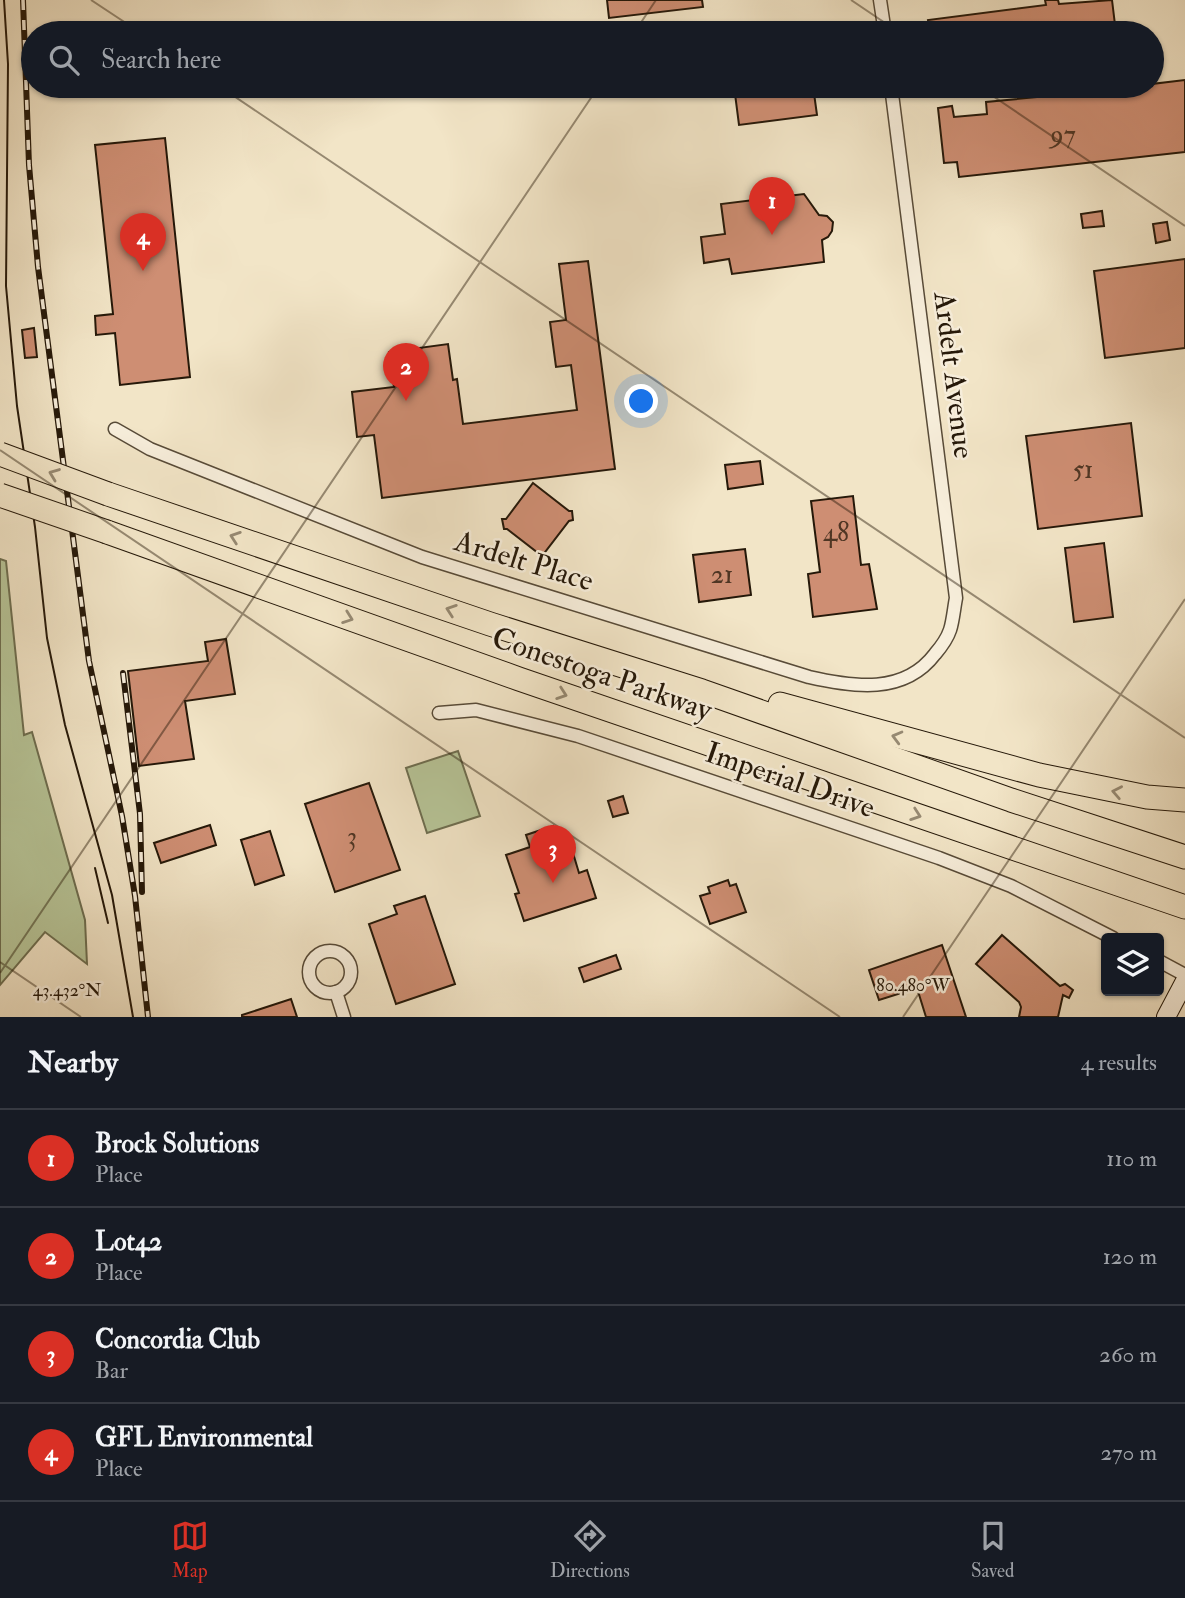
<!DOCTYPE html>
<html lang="en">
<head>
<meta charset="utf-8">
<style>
  :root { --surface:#171b24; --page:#242831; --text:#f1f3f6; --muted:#9ea1a6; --line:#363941; --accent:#d93025 }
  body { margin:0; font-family:"IM FELL Double Pica",serif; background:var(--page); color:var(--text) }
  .controls { position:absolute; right:21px; bottom:21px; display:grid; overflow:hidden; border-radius:7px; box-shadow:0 2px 5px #0004 }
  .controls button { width:63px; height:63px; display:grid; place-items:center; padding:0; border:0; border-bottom:2px solid var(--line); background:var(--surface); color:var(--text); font:35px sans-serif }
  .you { position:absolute; left:642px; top:402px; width:24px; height:24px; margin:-18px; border:5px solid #fff; border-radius:50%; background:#1a73e8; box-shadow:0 0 0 10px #1a73e833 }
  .badge { display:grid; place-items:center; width:46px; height:46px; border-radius:50%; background:var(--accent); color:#fff; font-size:23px; font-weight:700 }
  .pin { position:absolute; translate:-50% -58px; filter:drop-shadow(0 2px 4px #0008) }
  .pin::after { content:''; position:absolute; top:37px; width:24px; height:21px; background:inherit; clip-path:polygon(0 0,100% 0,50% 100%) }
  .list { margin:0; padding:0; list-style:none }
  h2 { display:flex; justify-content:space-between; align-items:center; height:91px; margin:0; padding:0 28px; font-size:30px }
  h2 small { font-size:23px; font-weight:400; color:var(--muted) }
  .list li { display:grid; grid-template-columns:46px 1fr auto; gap:21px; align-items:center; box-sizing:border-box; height:98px; padding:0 28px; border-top:2px solid var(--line) }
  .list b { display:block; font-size:26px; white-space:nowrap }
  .list p { margin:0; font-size:23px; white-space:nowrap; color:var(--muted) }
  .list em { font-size:23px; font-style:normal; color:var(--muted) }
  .icon { flex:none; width:38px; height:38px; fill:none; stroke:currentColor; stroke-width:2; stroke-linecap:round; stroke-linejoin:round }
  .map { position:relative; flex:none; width:1185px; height:1017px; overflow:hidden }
  .search { position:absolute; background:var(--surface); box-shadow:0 2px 5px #0004; left:21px; right:21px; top:21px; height:77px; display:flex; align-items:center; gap:18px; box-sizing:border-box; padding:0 24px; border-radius:38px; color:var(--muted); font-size:26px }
  .sheet { height:483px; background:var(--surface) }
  nav { display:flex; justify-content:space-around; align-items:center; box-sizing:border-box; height:98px; border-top:2px solid var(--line); background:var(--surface); font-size:19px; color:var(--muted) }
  nav a { display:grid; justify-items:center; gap:4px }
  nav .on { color:var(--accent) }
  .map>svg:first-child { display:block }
</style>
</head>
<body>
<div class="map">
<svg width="1185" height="1017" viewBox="0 0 1185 1017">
  <rect width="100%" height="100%" fill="#f2e5c7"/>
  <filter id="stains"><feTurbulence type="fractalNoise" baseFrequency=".00286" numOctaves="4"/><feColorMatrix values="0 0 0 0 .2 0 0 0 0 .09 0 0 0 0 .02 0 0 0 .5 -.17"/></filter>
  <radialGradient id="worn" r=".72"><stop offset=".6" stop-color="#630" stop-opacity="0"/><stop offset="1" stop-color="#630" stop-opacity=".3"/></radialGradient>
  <g fill="#b7c598" stroke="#6e6e50" stroke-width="2">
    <path d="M0,559L6,561L24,735L32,732L85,920L87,964L45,932L0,985Z"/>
    <path d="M458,751L480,816L427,833L406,768Z"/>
  </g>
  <g fill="#ce8e73" stroke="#251809" stroke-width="2">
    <path d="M607,0H702L703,7L609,18Z"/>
    <path d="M1045,0H1058L1059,4L1112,0L1116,33H930L928,20L1046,5Z"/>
    <path d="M1185,80V152L959,177L957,162L944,163L938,108L952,106L954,117L987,114L986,102L1152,86V84Z"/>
    <path d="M734,86H813L817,115L739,125Z"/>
    <path d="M165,138L190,377L120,385L115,333L96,335L95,316L113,314L95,145Z"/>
    <path d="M804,194L819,215L827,216L833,222L832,231L828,237L822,240L824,262L732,274L729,259L704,263L701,237L725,234L721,204Z"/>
    <path d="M1102,211L1104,226L1083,228L1081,214Z"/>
    <path d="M1167,222L1170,240L1156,243L1153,224Z"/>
    <path d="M1185,259V348L1105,358L1094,271Z"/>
    <path d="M588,261L615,469L382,498L374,435L357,437L352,392L394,387L389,352L448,344L453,380L457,379L463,424L577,410L571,365L556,367L550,322L566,320L559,264Z"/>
    <path d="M34,328L37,357L25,358L22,330Z"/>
    <path d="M1131,423L1142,516L1038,529L1026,436Z"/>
    <path d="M760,461L763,484L728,489L725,465Z"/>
    <path d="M533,483L569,511H572L573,520L569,521L542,556L507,529H504L502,519H506Z"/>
    <path d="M853,496L861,565L869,564L877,609L813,617L808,574L820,572L811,501Z"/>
    <path d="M1104,543L1113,617L1074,622L1065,548Z"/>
    <path d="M745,549L751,595L699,602L693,555Z"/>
    <path d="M226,639L235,694L185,701L194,759L139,766L128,671L208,661L205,642Z"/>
    <path d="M369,783L400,870L335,892L305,804Z"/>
    <path d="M623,796L628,813L613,817L608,801Z"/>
    <path d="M210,825L216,845L161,863L154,843Z"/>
    <path d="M553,826L558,843L564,841L568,855L573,853L579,873L587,870L596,898L524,921L515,894L519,893L506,855L530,847L526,835Z"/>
    <path d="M270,831L284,875L255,885L241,840Z"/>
    <path d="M728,880L730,886L736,884L746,912L710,924L700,896L710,893L708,887Z"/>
    <path d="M425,896L455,984L396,1004L369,924L397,914L394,906Z"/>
    <path d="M1002,935L1060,986L1065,984L1073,990L1069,998L1063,995L1058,1017H1019L1021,1007L1019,1002L976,964Z"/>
    <path d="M942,945L966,1017H926L917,988L879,1000L869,970Z"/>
    <path d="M616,955L621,969L584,982L579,968Z"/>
    <path d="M291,999L297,1017H242V1015Z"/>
  </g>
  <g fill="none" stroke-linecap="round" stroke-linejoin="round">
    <g stroke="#584b38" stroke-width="15">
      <g id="street">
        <path d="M880,0L885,33"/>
        <path d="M115,429L150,449L422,557L809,677C853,687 904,695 935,654C941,647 947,639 950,630C953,621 954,608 956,598L891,86"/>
        <path d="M439,713L476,710L578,736L939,858L1011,886L1113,938"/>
        <circle cx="330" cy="972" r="21"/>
        <path d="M1159,961L1185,975"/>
        <path d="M336,992L344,1017"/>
      </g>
    </g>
    <g stroke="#251809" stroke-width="20">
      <path id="secondary" d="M1166,1017L1185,981"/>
    </g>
    <g stroke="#251809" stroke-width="25">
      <g id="highway">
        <path d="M108,494L490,624L702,691L1011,800L1185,857"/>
        <path d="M107,532L519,679L1185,907"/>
        <path d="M780,704L1039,775L1147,797L1185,800"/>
      </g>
    </g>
    <use href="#street" stroke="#f7eedb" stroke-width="12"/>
    <use href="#secondary" stroke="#f7eedb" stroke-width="18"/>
    <use href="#highway" stroke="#f2e5c7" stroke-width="23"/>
    <g stroke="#251809" stroke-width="2">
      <path d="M4,0L8,64L6,286L17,406L35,527L47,638L65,725L112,895L133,1017"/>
      <path d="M95,868L108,923"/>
    </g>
    <g stroke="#251809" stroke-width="6">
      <g id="rail">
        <path d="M23,0L29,165L38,267L89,661L122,816L135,896L148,1017"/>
        <path d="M123,673L140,814L142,892"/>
      </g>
    </g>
    <use href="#rail" stroke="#f7eedb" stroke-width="3.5" stroke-dasharray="10" stroke-linecap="butt"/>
    <g stroke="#251809" stroke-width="25" stroke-linecap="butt">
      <g id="highway-bridge">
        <path d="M0,454L108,494"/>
        <path d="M0,495L107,532"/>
      </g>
    </g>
    <use href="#highway-bridge" stroke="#f2e5c7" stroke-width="23"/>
  </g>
  <defs><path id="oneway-chevron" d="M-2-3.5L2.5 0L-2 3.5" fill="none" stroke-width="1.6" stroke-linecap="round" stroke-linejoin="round" transform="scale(1.75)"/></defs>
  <g stroke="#968972">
    <use href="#oneway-chevron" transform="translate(54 474) rotate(-159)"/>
    <use href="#oneway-chevron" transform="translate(235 537) rotate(-161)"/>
    <use href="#oneway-chevron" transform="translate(451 610) rotate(-161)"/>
    <use href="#oneway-chevron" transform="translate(348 618) rotate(20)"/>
    <use href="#oneway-chevron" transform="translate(562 694) rotate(19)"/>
    <use href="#oneway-chevron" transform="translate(897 737) rotate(-165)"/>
    <use href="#oneway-chevron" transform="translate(1117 792) rotate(-169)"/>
    <use href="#oneway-chevron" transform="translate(916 815) rotate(19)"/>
  </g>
  <path fill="none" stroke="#251809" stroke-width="2" stroke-opacity="0.45" d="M91,0L141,33M851,0L900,33M634,33L656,0M219,86L1185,738M978,86L1185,226M0,450L840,1017M0,962L81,1017M0,973L599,86M903,1017L1185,599"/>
  <g text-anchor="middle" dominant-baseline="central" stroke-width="5" stroke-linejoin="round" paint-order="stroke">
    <g font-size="26" fill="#4f3624">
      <text x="1063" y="135">97</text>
      <text x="1083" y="470">51</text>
      <text x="836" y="533">48</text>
      <text x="722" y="575">21</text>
      <text x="352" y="837">3</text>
    </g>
    <g font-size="30" fill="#251809" stroke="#f7eedb">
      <text transform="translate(954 375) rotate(83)">Ardelt Avenue</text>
      <text transform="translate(524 561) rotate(17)">Ardelt Place</text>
      <text transform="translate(602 674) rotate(19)">Conestoga Parkway</text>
      <text transform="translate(790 780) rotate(19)">Imperial Drive</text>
    </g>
  </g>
  <g font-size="18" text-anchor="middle" fill="#251809" stroke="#f7eedb" stroke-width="5" stroke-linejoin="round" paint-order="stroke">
    <text x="913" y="991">80.480°W</text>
    <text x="67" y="996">43.432°N</text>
  </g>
  <rect width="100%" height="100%" filter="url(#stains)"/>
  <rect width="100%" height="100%" fill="url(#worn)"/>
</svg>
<div class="controls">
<button><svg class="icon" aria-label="layers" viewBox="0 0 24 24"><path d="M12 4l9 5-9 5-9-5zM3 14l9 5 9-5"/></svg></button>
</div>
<div class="you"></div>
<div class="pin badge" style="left:772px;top:235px">1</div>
<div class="pin badge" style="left:406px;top:401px">2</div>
<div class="pin badge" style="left:553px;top:883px">3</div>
<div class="pin badge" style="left:143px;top:271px">4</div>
<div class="search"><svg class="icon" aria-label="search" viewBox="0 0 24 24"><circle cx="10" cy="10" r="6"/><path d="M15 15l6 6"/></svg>Search here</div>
</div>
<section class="sheet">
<h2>Nearby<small>4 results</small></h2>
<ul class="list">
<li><span class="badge">1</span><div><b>Brock Solutions</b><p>Place</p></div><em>110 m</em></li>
<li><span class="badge">2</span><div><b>Lot42</b><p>Place</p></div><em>120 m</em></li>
<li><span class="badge">3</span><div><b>Concordia Club</b><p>Bar</p></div><em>260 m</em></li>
<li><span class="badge">4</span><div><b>GFL Environmental</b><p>Place</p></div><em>270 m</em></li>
</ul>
</section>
<nav>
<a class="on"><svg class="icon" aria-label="map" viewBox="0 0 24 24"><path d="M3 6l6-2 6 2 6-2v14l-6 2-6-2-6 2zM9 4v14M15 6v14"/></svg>Map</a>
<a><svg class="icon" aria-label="directions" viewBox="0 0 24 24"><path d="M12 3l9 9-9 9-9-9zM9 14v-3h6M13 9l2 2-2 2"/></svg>Directions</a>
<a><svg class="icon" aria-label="saved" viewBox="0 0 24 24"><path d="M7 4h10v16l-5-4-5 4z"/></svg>Saved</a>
</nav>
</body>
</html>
